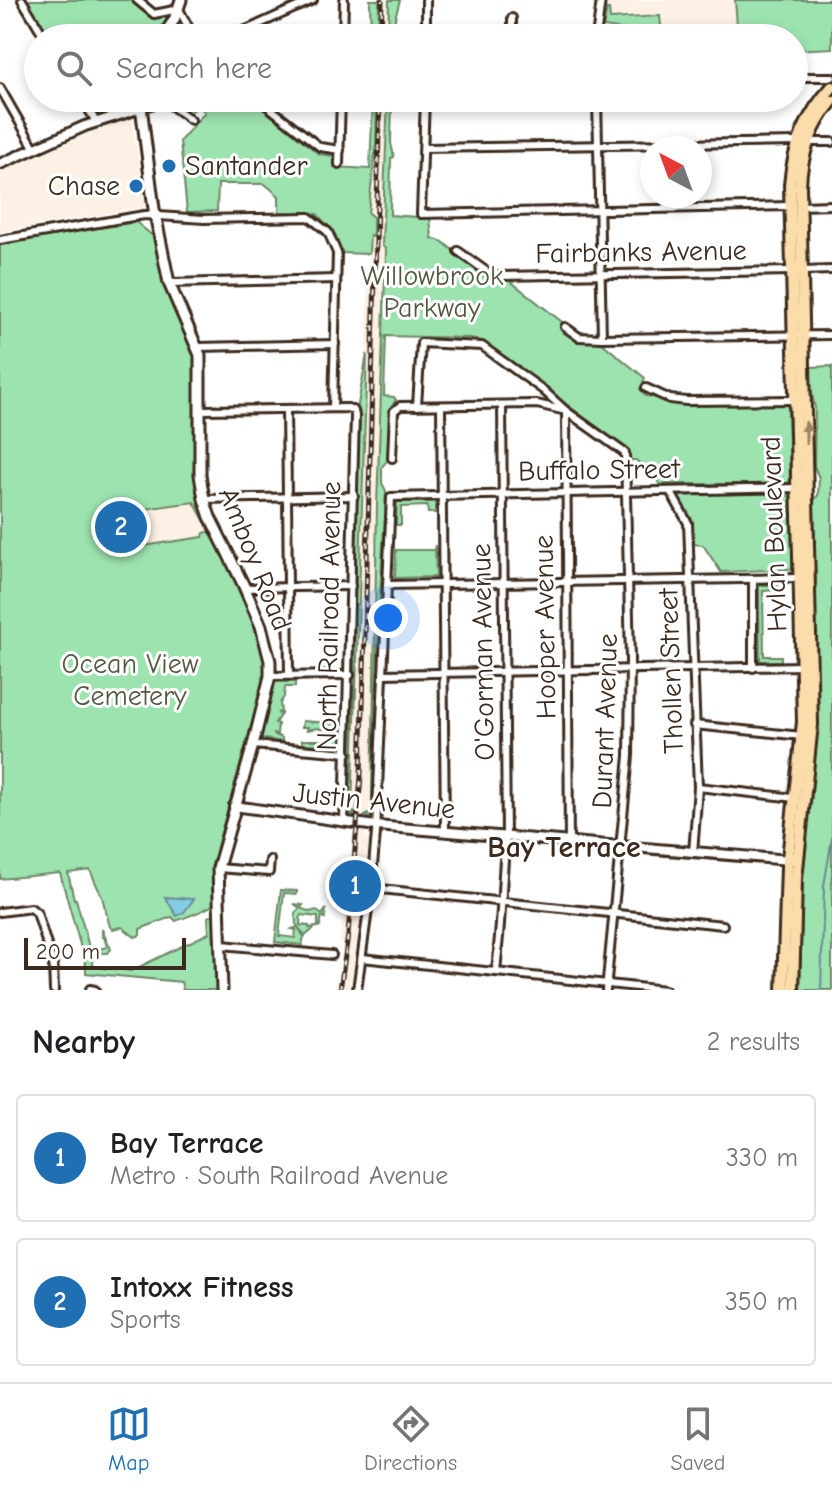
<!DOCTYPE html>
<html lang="en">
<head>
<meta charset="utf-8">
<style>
  :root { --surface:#fff; --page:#f6f6f6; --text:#202124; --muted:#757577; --line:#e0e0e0; --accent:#1f6fb2 }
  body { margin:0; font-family:"Comic Neue",sans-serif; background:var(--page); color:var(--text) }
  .compass { position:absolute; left:640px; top:136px; width:72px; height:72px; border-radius:50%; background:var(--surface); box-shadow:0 4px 12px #0003; rotate:319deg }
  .scale { position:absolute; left:24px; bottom:20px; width:162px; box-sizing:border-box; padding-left:8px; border:4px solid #3b2a1e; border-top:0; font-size:22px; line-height:28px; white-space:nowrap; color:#3b2a1e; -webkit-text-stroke:6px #fff; paint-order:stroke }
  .you { position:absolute; left:388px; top:618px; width:28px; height:28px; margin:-20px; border:6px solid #fff; border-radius:50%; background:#1a73e8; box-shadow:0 0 0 12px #1a73e833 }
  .badge { display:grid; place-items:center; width:52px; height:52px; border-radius:50%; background:var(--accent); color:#fff; font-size:26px; font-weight:700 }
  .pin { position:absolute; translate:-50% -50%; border:4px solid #fff; box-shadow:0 2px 8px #0006 }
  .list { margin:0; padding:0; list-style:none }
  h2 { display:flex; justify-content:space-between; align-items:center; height:104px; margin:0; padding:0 32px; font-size:34px }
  h2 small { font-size:26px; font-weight:400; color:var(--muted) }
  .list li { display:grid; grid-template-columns:52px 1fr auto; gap:24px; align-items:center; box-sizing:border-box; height:128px; margin:0 16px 16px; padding:0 16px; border:2px solid var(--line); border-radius:8px }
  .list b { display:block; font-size:30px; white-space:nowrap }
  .list p { margin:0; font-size:26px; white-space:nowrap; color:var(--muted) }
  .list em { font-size:26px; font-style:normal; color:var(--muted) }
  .icon { flex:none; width:44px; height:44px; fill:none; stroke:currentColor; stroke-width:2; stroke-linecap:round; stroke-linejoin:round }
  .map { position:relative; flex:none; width:832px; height:990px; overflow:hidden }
  .search { position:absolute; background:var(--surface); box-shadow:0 4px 12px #0003; left:24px; right:24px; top:24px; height:88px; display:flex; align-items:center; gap:20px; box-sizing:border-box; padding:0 28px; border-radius:44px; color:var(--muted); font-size:30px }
  .sheet { height:392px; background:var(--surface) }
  nav { display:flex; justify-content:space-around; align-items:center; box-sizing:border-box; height:112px; border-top:2px solid var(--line); background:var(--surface); font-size:22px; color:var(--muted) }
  nav a { display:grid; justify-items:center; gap:4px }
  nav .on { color:var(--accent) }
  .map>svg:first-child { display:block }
</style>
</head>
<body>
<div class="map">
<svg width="832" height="990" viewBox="0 0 832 990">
  <rect width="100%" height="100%" fill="#fff"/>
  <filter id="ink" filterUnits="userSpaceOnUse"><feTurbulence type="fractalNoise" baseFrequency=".0125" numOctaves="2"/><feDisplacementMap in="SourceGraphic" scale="16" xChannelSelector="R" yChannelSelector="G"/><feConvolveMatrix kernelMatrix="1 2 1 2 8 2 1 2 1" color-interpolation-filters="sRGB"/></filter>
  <g filter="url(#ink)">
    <g fill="#fcf1e4">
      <path d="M379,0H389L388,38H378Z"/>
      <path d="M608,0H806L801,51H794V38H694L603,27Z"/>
      <path d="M377,98H388L382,244L386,249L380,451L376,543L373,544V552L377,553V570L372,811L365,817V836L369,841L365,888L360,936L354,951L355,961L351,990H336L343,950L340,939L356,815L352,810L370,234L373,217L368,213L376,145Z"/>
      <path d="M132,118L146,207L0,232V172L94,131Z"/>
      <path d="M199,500L213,536L115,550L101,515Z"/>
    </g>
    <g fill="#9de3af" stroke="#6c8666" stroke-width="2">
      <path d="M25,0H132C143,10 151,21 167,15L169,18L155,38H49Z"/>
      <path d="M370,0H379L378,38H371Z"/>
      <path d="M389,0H400L395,18L394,38H388Z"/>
      <path d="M735,0H832V48L794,50V38H738Z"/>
      <path d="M607,9H609L610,19L660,16L662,35L603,27Z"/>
      <path d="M87,98H125L129,103L98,114Z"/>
      <path d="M188,98H251L319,154L334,156V167L370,169L373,98H377L376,145L368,213L373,217V237L370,235L369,254L341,253L335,234L317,214L279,212V196L265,184H218L217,211L187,212L180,141L205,112L199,106L189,113L176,102Z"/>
      <path d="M388,98H392L391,143L394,157L391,158L390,215L430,218L432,238L443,242L488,279L509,280L562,322L561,328L576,339L602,343L645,378L640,389L646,396L693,404H786L788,408L790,481L785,484H660L636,460H630L625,448L484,343L469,338L386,336L384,396L394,397L396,400L390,408L389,458L382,467V483L386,491L385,517L378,622L372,817L365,816L372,811V796L377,506L386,250L382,245Z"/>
      <path d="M136,222L154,237L165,282L195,356L197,491L207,521L205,522L194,502L101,515L108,534H114L113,541L116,550L203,537L204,533L212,531C232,574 268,629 265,677L218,843L213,867L214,904C205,911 188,916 176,921L172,917L140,929V935L135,937L122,927L113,929L110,927L102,897L90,870L68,873L74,899H76L90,951L97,949L99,952V949L107,947L104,937H102V929L111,949L108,953H90L94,967L131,971L209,933L208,917L213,915L216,917L218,990H183L181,982L86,973V966L60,873L0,879V244Z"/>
      <path d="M367,354L352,810L356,815L349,814L354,699L358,404Z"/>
      <path d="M832,366V990H800L803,864L818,727L814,501L818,495L819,478L814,466L815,408L811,389V367Z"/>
      <path d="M751,492L784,493L790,497L793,569L721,572L703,545L692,544L691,522L678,498L679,496Z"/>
      <path d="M397,502H435V513H428L427,506L401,507V525H396Z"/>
      <path d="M435,545L436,577L395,578L396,550H434Z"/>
      <path d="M759,585H778V590L763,591L764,656H781V661H760Z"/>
      <path d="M275,682H295V687H285L284,697L280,703L281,712L277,713L281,714L275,723L278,724L277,734H273L282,738V742L259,738L272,683Z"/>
      <path d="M303,721L341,724V746L302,744V740H317L318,744L319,740L333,742L334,732L328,731L327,729L326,731L318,728L307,730L308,727H302Z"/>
      <path d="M281,890L297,891V894L284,893L279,936L295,938L296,930L292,929L298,927L304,937L302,945L275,942Z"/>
      <path d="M294,904L303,905L300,908L310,912L316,910L322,915L326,909L325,918L322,916L320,926L318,927V917L301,915L300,925L309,926V928L316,927L305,936L296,924L295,913L300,908Z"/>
    </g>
    <path fill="#85cde6" stroke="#678c96" stroke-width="2" d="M165,897L194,899L184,912L177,916Z"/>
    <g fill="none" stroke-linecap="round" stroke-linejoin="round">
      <path stroke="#678c96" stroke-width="2" d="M821,990L824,886L832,838"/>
      <g stroke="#3b2a1e" stroke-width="12">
        <g id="minor">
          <path d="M22,0L45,38"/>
          <path d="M137,0L154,14L179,9L194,38"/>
          <path d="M512,18V38"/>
          <path d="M228,38L313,0"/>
          <path d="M343,38L344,0"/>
          <path d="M426,38V0"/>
          <path d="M596,38L601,0"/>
          <path d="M794,77H832"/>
          <path d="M0,88L35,149"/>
          <path d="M82,98L96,122"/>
          <path d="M257,98L320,147L340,150"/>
          <path d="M425,98L421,214L791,206"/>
          <path d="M597,98L602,338"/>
          <path d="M165,101L191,120"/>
          <path d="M141,108L174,98"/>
          <path d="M808,142H832"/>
          <path d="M424,148L798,142"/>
          <path d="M339,164L341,98"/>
          <path d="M800,206L832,205"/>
          <path d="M0,240L144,215L204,219L309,217L328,232L337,253L333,408"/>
          <path d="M458,251L490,274L497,276L792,271"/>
          <path d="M802,271L832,270"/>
          <path d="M169,283L336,279"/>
          <path d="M565,327L579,337L602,338L832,335"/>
          <path d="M198,347L335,344"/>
          <path d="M646,388L670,399L686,401L794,400"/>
          <path d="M417,406L421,343L482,346L543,390L566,411L569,842"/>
          <path d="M441,406L445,832"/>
          <path d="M286,409L289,675"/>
          <path d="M201,410L348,408L354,411L355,416L344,822"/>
          <path d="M392,458L394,411L400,406L537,404L566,411L625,453L630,659L629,756L606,990"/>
          <path d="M670,491L688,523L698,787L693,853"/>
          <path d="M204,499L354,496"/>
          <path d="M753,579V668"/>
          <path d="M387,585L799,578"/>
          <path d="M245,588L351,586"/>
          <path d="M383,674L801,666"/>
          <path d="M270,676L350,675"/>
          <path d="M694,725L802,736"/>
          <path d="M253,745L347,753"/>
          <path d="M698,787L795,798"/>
          <path d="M218,868L269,872L270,860"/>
          <path d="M371,888L723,925"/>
          <path d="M0,912L31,908L37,913L53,964L54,990"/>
          <path d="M222,945L332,955"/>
          <path d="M498,947C502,910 502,874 506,837L502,405"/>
          <path d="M362,958L665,990"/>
          <path d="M496,972L498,952"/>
          <path d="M90,989L95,990"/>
          <path d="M357,990L371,888L376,833L391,497L799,488"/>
        </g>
      </g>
      <g stroke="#3b2a1e" stroke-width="14">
        <g id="tertiary">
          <path d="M0,164L85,126L141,108"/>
          <path d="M234,806L376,826L790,860"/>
        </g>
      </g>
      <g stroke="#3b2a1e" stroke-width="15">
        <g id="secondary">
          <path d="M162,38L174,20L181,0"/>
          <path d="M140,98L154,209L169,283L200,355V475L204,499L210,517L243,584L261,626L270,661V676L253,745L218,868L222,990"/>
        </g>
      </g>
      <g stroke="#3b2a1e" stroke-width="16">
        <g id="primary">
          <path d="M783,990L787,867L803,722L790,185C793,147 806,115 832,87"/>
          <path d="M793,990L796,879L812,724L800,186C801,154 812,125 832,101"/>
        </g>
      </g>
      <use href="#minor" stroke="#fff" stroke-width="6"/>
      <use href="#tertiary" stroke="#fff" stroke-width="8"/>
      <use href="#secondary" stroke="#fff" stroke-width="9"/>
      <use href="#primary" stroke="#fbddab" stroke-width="10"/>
      <g stroke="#3b2a1e" stroke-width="5">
        <g id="rail">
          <path d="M381,38L382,0"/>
          <path d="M340,990L348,935L361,776L380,98"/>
        </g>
      </g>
      <use href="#rail" stroke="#fff" stroke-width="2" stroke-dasharray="6" stroke-linecap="butt"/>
    </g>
    <defs><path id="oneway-solid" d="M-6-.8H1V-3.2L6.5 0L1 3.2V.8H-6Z" transform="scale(2)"/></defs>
    <use fill="#9b8464" href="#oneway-solid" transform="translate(806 433) rotate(-91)"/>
  </g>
  <g fill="#1f6fb2" stroke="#fff" stroke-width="3">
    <circle cx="169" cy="166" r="8"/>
    <circle cx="136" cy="186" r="8"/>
  </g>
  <g text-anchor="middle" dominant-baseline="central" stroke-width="6" stroke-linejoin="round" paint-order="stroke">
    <g font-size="28" fill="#3b2a1e" stroke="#fff" text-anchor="start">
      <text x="185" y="166">Santander</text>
      <text x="120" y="186" text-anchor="end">Chase</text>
    </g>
    <g font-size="28" fill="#3b2a1e" stroke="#fff">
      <text transform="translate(641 252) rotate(-1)">Fairbanks Avenue</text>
      <text transform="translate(599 470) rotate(-1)">Buffalo Street</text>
      <text transform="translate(774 534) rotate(-92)">Hylan Boulevard</text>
      <text transform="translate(255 559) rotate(68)">Amboy Road</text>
      <text transform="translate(329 616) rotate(-89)">North Railroad Avenue</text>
      <text transform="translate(545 627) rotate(-91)">Hooper Avenue</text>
      <text transform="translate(483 652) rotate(-91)">O'Gorman Avenue</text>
      <text transform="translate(671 671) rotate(-92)">Thollen Street</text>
      <text transform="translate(605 721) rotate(-88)">Durant Avenue</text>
      <text transform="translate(374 801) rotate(6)">Justin Avenue</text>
    </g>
    <g font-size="28" fill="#545842" stroke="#fff">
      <text x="432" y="276">Willowbrook<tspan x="432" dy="32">Parkway</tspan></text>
      <text x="130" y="664">Ocean View<tspan x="130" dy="32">Cemetery</tspan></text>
    </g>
    <g font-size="30" font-weight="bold" fill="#3b2a1e" stroke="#fff">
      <text x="564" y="847">Bay Terrace</text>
    </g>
  </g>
</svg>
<svg class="compass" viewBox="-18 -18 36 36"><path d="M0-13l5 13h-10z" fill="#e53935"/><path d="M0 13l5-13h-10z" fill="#757577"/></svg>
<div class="scale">200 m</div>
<div class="you"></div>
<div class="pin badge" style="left:355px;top:886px">1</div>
<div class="pin badge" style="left:121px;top:527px">2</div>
<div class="search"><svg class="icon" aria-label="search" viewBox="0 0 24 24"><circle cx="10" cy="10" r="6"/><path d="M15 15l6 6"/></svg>Search here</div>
</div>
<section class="sheet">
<h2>Nearby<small>2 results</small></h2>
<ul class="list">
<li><span class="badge">1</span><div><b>Bay Terrace</b><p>Metro · South Railroad Avenue</p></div><em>330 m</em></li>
<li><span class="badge">2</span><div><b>Intoxx Fitness</b><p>Sports</p></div><em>350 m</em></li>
</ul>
</section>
<nav>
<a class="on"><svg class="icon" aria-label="map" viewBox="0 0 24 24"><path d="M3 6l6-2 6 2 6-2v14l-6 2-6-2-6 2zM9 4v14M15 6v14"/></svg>Map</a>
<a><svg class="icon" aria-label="directions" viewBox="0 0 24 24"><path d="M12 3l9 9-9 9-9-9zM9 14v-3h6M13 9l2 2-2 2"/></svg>Directions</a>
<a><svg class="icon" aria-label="saved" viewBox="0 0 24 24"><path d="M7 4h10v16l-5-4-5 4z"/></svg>Saved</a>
</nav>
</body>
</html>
